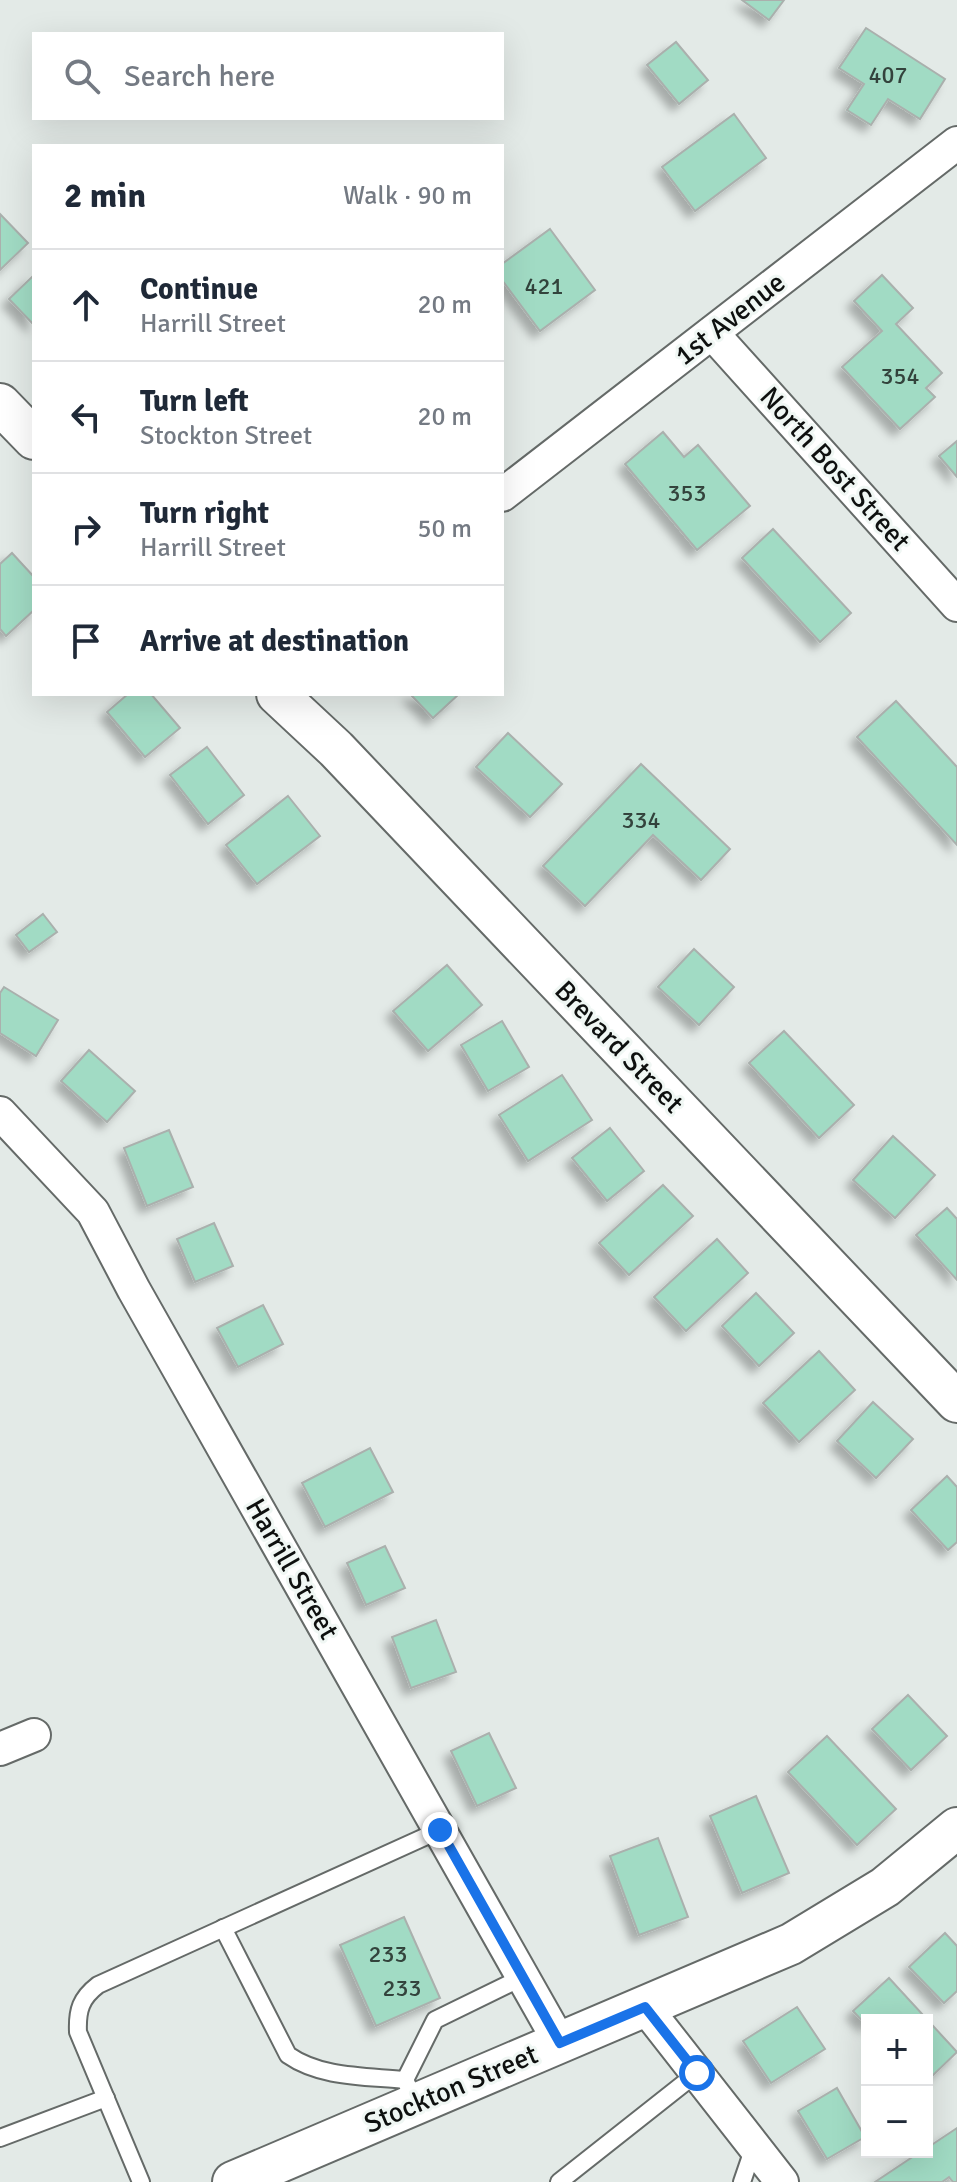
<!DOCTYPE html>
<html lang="en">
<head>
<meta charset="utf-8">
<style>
  :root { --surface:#fff; --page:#f2f2f3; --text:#1f2937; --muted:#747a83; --line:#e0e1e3 }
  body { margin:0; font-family:Signika,sans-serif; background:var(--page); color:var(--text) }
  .controls { position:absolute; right:24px; bottom:24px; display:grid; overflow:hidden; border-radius:0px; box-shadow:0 8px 32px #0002 }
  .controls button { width:72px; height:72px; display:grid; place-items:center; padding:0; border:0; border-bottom:2px solid var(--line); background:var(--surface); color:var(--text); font:40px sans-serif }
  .stop { position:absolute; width:24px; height:24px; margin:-18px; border:6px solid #1a73e8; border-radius:50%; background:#fff }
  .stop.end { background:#1a73e8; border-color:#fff; box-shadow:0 2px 8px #0008 }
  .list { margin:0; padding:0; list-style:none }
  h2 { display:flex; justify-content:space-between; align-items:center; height:104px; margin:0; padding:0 32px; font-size:34px }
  h2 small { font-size:26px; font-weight:400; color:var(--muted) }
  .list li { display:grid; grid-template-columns:52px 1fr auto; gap:24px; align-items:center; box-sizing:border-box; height:112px; padding:0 32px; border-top:2px solid var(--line) }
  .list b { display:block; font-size:30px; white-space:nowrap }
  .list p { margin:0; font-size:26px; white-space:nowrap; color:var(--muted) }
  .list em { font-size:26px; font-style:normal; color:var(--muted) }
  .icon { flex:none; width:44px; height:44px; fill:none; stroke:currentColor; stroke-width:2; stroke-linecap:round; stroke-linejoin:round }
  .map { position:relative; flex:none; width:957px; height:2182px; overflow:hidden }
  .search { position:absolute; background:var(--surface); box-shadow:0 8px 32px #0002; left:32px; top:32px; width:472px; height:88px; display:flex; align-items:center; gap:20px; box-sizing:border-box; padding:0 28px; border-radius:0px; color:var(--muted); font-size:30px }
  .panel { position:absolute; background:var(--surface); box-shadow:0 8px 32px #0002; left:32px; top:144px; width:472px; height:552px; border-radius:0px }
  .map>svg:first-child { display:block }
</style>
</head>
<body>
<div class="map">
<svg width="957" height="2182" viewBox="0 0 957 2182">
  <defs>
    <filter id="shadow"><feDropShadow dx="-7" dy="7" stdDeviation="4" flood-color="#0004"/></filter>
  </defs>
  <rect width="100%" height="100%" fill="#e3eae7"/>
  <g fill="#a1dbc4" stroke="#aab0ad" stroke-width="2" filter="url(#shadow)">
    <path d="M742,0H784L769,20Z"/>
    <path d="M866,28L945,79L920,119L888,99L871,125L847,110L864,84L839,68Z"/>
    <path d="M676,42L708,80L679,104L647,65Z"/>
    <path d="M734,114L766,158L695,211L662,167Z"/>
    <path d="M0,214L28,243L0,270Z"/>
    <path d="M550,229L595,290L540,331L502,280V264Z"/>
    <path d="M34,275V325L9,299Z"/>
    <path d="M882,275L913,308L896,324L942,373L926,388L935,397L900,429L842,367L882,331L854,301Z"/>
    <path d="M663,432L684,457L698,445L750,506L697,550L625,464Z"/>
    <path d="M957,441V477L939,456Z"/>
    <path d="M773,529L851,613L820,642L742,558Z"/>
    <path d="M12,553L34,577V610L6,636L0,629V564Z"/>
    <path d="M128,694H151L180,728L145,757L107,712Z"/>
    <path d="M410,694H459L433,718Z"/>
    <path d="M896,701L957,767V845L857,737Z"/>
    <path d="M508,733L562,784L530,817L476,767Z"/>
    <path d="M207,747L244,795L208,824L170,775Z"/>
    <path d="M641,764L730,849L701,880L653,835L585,906L543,866Z"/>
    <path d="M288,796L320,836L257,884L226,845Z"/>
    <path d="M43,914L57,932L29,952L16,935Z"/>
    <path d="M694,949L734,987L699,1025L658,987Z"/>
    <path d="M447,965L482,1005L428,1051L393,1011Z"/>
    <path d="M4,987L58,1020L36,1056L0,1033V993Z"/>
    <path d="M502,1021L529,1067L488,1091L461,1045Z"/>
    <path d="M784,1031L854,1105L819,1138L749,1063Z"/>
    <path d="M89,1050L135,1091L107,1122L61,1081Z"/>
    <path d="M562,1075L592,1120L528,1161L499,1115Z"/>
    <path d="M610,1128L644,1171L607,1201L572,1158Z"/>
    <path d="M169,1130L193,1187L147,1206L124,1148Z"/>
    <path d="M893,1136L935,1175L895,1218L853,1180Z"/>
    <path d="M663,1185L693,1216L629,1275L599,1243Z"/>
    <path d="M947,1208L957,1219V1280L916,1235Z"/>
    <path d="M214,1223L233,1266L195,1282L177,1239Z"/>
    <path d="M717,1239L748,1273L686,1331L654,1297Z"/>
    <path d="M756,1293L794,1333L759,1366L722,1326Z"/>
    <path d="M263,1305L283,1344L238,1367L217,1328Z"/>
    <path d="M819,1351L855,1390L799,1442L763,1403Z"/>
    <path d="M873,1402L913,1439L876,1478L837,1441Z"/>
    <path d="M370,1448L393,1492L325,1527L302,1483Z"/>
    <path d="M947,1476L957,1487V1542L948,1550L911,1510Z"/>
    <path d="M385,1546L405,1588L366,1605L347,1563Z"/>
    <path d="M436,1620L456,1672L411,1688L392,1637Z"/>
    <path d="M908,1695L947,1736L911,1770L872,1729Z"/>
    <path d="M489,1733L516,1788L477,1806L451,1751Z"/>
    <path d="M827,1736L896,1809L857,1845L788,1772Z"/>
    <path d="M756,1796L789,1873L742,1893L710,1816Z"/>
    <path d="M658,1838L688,1917L639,1935L610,1856Z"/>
    <path d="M404,1917L440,1998L376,2026L340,1945Z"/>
    <path d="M945,1933L957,1946V1991L944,2003L909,1967Z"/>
    <path d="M889,1978L957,2052L927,2081V2020H867V2026L853,2011Z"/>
    <path d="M797,2007L825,2049L771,2083L743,2041Z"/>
    <path d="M837,2088L865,2137L827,2159L798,2111Z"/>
    <path d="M957,2128V2182H953L949,2177L942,2182H875L920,2152H927V2148Z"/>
  </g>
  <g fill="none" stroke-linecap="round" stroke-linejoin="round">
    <g stroke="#656a68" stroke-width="20">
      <g id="service">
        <path d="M223,1928L288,2055C321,2078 365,2076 405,2080L416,2103"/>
        <path d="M405,2080L435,2020L523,1977"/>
        <path d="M0,2138L106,2098"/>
        <path d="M141,2182L78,2032C77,2010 81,1998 98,1985L440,1830"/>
        <path d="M559,2182L697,2073"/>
        <path d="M742,2182L754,2147"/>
      </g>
    </g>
    <g stroke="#656a68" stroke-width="36">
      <g id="minor">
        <path d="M712,333L957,605"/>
        <path d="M502,495L957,143"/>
        <path d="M0,1113L93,1212L134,1290L560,2043"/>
        <path d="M0,1749L34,1735"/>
        <path d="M645,2007L782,2182"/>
      </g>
    </g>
    <g stroke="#656a68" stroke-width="44">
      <g id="tertiary">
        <path d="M0,404L34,439"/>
        <path d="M277,694L336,749L957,1402"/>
        <path d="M233,2182L791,1944L885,1887L957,1828"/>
      </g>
    </g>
    <use href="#service" stroke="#fff" stroke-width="16"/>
    <use href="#minor" stroke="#fff" stroke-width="32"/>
    <use href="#tertiary" stroke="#fff" stroke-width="40"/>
  </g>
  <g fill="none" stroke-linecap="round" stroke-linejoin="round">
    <path stroke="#1a73e8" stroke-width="10" d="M440,1830L560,2043L645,2007L697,2073"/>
  </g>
  <g text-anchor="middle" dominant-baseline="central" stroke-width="6" stroke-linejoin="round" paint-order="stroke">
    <g font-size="24" fill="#33433c">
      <text x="888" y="75">407</text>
      <text x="544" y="286">421</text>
      <text x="900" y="376">354</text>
      <text x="687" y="493">353</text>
      <text x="641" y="820">334</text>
      <text x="388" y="1954">233</text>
      <text x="402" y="1988">233</text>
    </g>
    <g font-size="28" fill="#0e100f" stroke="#f0f7f4">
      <text transform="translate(730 319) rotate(-38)">1st Avenue</text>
      <text transform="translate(835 469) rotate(48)">North Bost Street</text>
      <text transform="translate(619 1047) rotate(46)">Brevard Street</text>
      <text transform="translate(292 1569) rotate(60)">Harrill Street</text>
      <text transform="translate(451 2089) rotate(-23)">Stockton Street</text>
    </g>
  </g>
</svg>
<div class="controls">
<button>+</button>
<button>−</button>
</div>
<div class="stop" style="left:697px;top:2073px"></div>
<div class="stop end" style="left:440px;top:1830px"></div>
<div class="search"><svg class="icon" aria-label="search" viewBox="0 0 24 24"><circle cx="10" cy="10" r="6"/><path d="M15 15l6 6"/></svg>Search here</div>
<section class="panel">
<h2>2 min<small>Walk · 90 m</small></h2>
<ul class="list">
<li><svg class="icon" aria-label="ahead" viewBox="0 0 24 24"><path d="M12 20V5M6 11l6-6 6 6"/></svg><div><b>Continue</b><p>Harrill Street</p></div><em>20 m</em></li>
<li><svg class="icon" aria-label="left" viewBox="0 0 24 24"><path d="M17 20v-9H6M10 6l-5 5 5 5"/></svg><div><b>Turn left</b><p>Stockton Street</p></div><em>20 m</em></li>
<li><svg class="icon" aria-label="right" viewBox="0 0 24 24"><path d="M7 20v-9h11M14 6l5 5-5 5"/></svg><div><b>Turn right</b><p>Harrill Street</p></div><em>50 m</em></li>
<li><svg class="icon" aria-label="arrive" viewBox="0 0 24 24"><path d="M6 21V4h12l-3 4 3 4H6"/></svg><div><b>Arrive at destination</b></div></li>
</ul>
</section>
</div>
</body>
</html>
